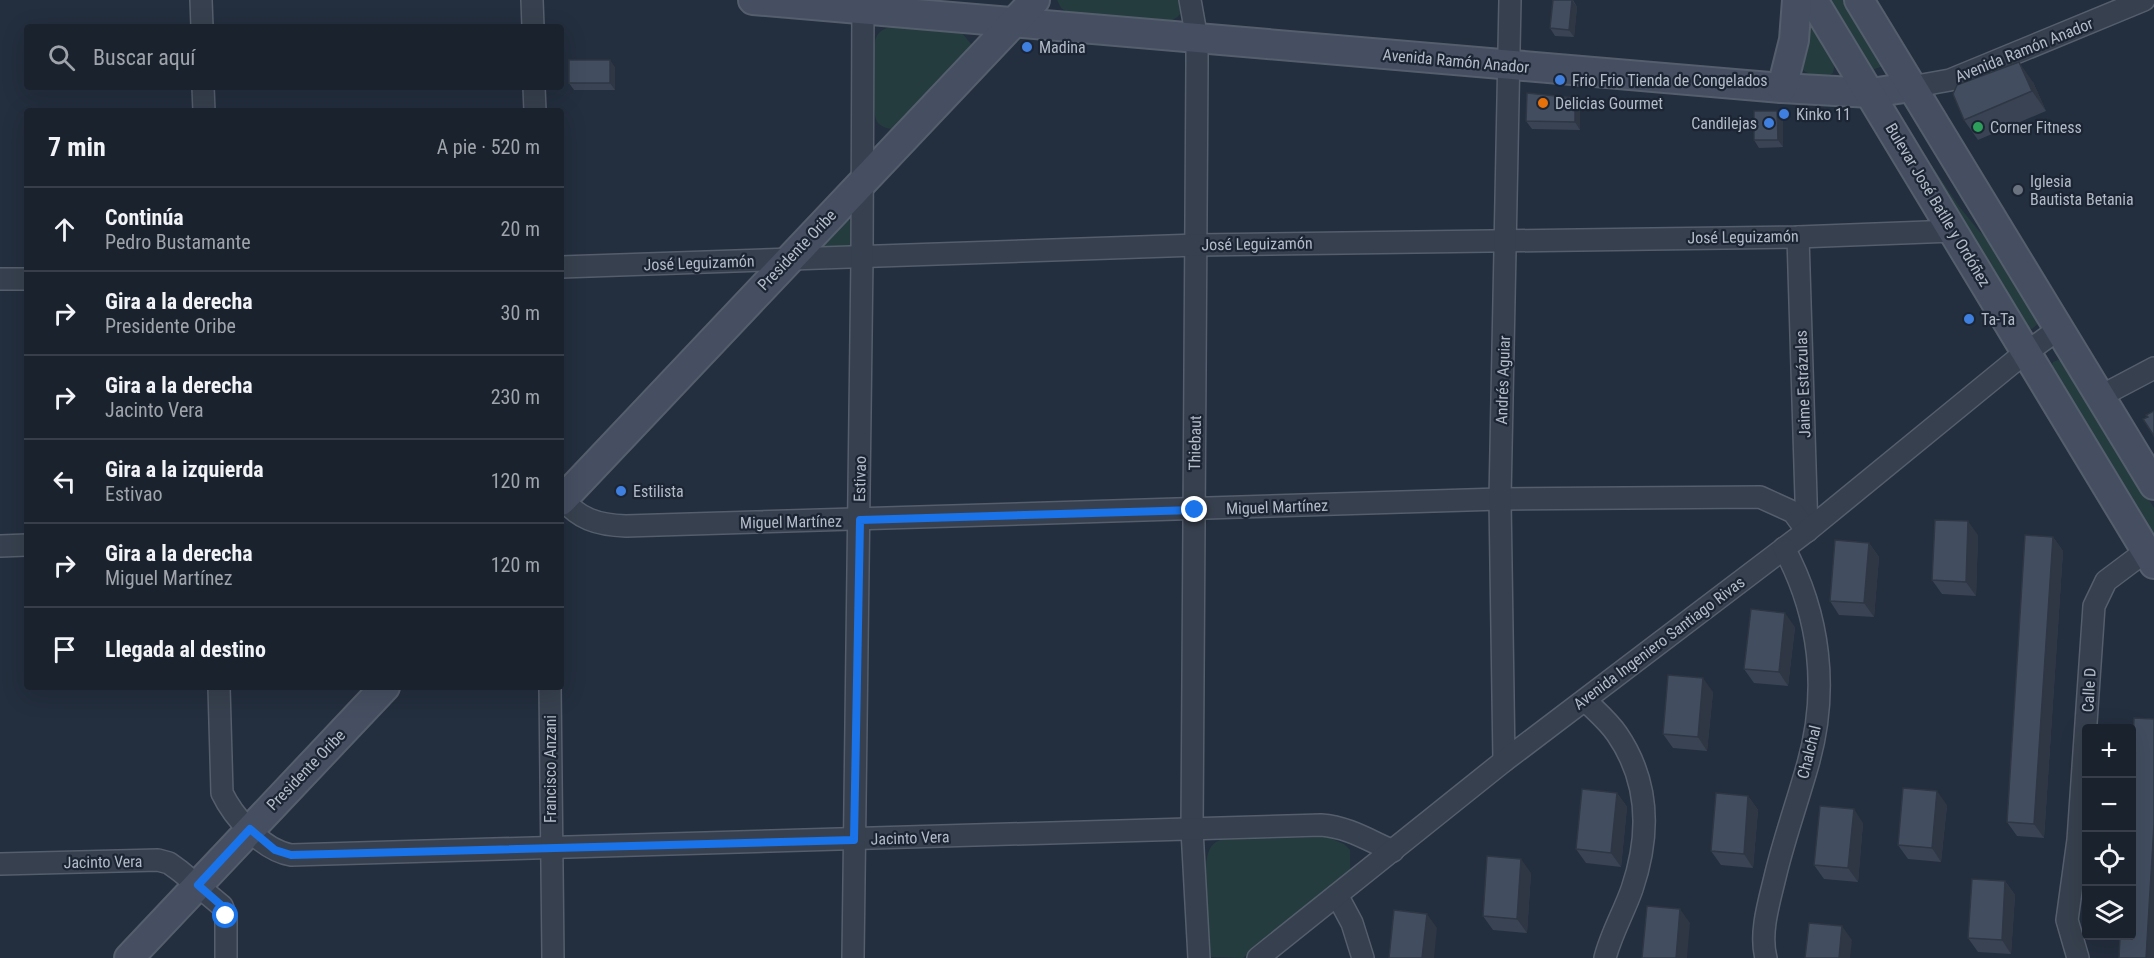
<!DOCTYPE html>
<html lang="es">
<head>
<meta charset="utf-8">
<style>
  :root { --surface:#1a222e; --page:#232a36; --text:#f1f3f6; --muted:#9fa4aa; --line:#383f4a }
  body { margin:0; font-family:"Roboto Condensed",sans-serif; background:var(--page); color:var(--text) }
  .controls { position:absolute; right:18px; bottom:18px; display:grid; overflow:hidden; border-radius:6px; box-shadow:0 6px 24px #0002 }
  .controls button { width:54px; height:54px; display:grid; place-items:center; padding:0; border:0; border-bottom:2px solid var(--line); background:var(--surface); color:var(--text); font:30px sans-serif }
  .stop { position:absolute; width:18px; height:18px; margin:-14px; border:4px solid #1a73e8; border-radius:50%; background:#fff }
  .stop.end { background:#1a73e8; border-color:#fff; box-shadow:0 2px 6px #0008 }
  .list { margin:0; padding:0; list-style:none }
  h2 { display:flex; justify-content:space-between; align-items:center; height:78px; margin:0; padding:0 24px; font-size:26px }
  h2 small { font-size:20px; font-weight:400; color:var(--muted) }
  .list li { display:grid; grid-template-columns:39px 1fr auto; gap:18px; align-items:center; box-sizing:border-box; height:84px; padding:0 24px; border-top:2px solid var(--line) }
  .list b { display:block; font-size:22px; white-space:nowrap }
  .list p { margin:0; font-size:20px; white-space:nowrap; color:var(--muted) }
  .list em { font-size:20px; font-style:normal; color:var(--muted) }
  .icon { flex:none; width:33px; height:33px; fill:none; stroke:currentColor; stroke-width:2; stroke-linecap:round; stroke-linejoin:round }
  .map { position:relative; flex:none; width:2154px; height:958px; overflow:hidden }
  .search { position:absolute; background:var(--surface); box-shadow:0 6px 24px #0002; left:24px; top:24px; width:540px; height:66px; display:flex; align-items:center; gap:15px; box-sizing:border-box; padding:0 21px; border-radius:6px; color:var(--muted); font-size:22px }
  .panel { position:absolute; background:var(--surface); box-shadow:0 6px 24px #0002; left:24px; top:108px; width:540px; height:582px; border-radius:6px }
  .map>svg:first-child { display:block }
</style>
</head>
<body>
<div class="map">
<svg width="2154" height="958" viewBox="0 0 2154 958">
  <rect width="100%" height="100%" fill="#232e3e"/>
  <g fill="#253c3f">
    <path d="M1057,0H1183C1183,11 1181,17 1170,21L1069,13L1061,8Z"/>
    <path d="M1829,0H1847L1883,66L1872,70L1869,67Z"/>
    <path d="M1812,21L1835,63L1833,73C1823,80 1812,77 1803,70L1801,23Z"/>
    <path d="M890,27L962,33L971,44L970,50L896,129C889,129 883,128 878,123C871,115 871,49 876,38C878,32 883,29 890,27Z"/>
    <path d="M1900,117L1958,205L1979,231L1997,247L2040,322L2032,329L2025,326Z"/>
    <path d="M847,218L852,224L850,245L847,248L819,249Z"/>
    <path d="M2058,360L2067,363L2154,508V539L2051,368L2053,362Z"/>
    <path d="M1328,837L1344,844L1350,850V869L1341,881L1243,958L1211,957L1206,942V865C1207,854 1209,844 1220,840Z"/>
  </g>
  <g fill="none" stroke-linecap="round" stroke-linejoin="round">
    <g stroke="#555e6c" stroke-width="24">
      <g id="street">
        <path d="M201,0L202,27"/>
        <path d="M532,0L533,27"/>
        <path d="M1190,0L1197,39V64L1192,830L1199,958"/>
        <path d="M203,87L204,111"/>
        <path d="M534,87L535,111"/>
        <path d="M1911,87L1950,80L2144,0"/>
        <path d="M1798,237L1807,531"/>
        <path d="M561,267L1197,245L1798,237L1953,231"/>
        <path d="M0,279H27"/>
        <path d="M2101,396L2154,368"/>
        <path d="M561,496C577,519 598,525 626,526L1500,499L1760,497L1793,512L1807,531"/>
        <path d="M0,546L27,545"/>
        <path d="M219,687L222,793C234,818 263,850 291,855L1321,825C1348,827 1368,840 1393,851"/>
        <path d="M550,687L553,958"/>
        <path d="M1586,701C1596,711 1609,722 1617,734C1650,782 1650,836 1632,889C1624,912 1611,934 1605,958"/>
        <path d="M1504,761L1500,499L1510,0"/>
        <path d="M0,864L158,860L169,863L180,871L222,906L226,916V958"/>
        <path d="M1337,895L1352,923L1363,958"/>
        <path d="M853,958L862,258L863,0"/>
        <path d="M1258,958L1504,761L1807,531L2016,360L2060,328"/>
        <path d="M1766,958C1759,932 1770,899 1776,873C1785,836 1798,800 1808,764C1829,690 1820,615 1784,548"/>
        <path d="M2078,958L2067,920L2078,840L2094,606L2106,581L2146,551"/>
      </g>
    </g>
    <g stroke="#555e6c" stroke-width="32">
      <g id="secondary">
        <path d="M753,0L1782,88L1871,93L1911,87"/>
        <path d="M1813,0L2154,564"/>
        <path d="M1859,0L2154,485"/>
        <path d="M1782,88L1794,40L1797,0"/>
        <path d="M561,501L1035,0"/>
        <path d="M129,958L385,687"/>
      </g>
    </g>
    <use href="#street" stroke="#37404e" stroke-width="21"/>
    <use href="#secondary" stroke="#454f61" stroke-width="28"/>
  </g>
  <g fill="#394353">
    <path d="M1553,0H1573L1577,7L1574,37L1555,36L1550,28Z"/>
    <path d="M615,67V90H574L569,83Z"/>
    <path d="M2033,82L2046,111L1978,140L1964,120Z"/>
    <path d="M1575,98L1580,105V130L1532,129L1526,121Z"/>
    <path d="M1783,118V147L1759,148L1754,140Z"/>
    <path d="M1978,535L1976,596L1942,594L1932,580Z"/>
    <path d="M2053,537L2063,551L2044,838L2017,836L2007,822Z"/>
    <path d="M1869,543L1879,557L1874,617L1839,615L1830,601Z"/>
    <path d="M1795,627L1788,686L1754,683L1744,669Z"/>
    <path d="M1713,692L1707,751L1673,748L1663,734Z"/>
    <path d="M1617,793L1627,807L1621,867L1586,863L1576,849Z"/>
    <path d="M1748,796L1758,810L1753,868L1721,865L1711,851Z"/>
    <path d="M1947,805L1941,862L1908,859L1898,845Z"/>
    <path d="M1863,823L1858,882L1824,879L1814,865Z"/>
    <path d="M1531,873L1527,933L1493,930L1483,916Z"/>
    <path d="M2005,881L2015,895L2011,954L1978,952L1968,938Z"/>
  </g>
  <g fill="#2e3743">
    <path d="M1572,0L1577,7L1574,37L1569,30Z"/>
    <path d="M610,60L615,67V90L610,83Z"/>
    <path d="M2019,62L2033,82L2046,111L2032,91Z"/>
    <path d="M1575,98L1580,105V130L1575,122Z"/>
    <path d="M1777,111L1783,118V147L1778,140Z"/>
    <path d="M1968,521L1978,535L1976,596L1966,582Z"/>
    <path d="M2053,537L2063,551L2044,838L2034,824Z"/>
    <path d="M1869,543L1879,557L1874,617L1864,603Z"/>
    <path d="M1785,613L1795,627L1788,686L1779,672Z"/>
    <path d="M1703,678L1713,692L1707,751L1698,737Z"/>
    <path d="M1937,791L1947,805L1941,862L1932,848Z"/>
    <path d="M1617,793L1627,807L1621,867L1611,853Z"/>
    <path d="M1748,796L1758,810L1753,868L1744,854Z"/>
    <path d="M1854,809L1863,823L1858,882L1848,868Z"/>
    <path d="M2154,825V958H2146Z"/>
    <path d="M1521,859L1531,873L1527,933L1517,919Z"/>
    <path d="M2005,881L2015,895L2011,954L2002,940Z"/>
    <path d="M1680,909L1690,923L1687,958H1676Z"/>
    <path d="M1427,914L1437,928L1434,958H1422Z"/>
    <path d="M1842,926L1852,940L1850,958H1839Z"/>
  </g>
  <g fill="#424e60" stroke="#2e3743" stroke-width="1.5">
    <path d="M1553,0H1572L1569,30L1550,28Z"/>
    <rect x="569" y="60" width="41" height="23"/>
    <path d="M2019,62L2032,91L1964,120L1953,94L1957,85Z"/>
    <path d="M1527,93L1575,98V122L1526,121Z"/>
    <path d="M1754,111H1777L1778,140H1754Z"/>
    <path d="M2154,411V436L2143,419L2148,417L2146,415Z"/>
    <path d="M1935,520L1968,521L1966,582L1932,580Z"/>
    <path d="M2025,535L2053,537L2034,824L2007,822Z"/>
    <path d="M1835,540L1869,543L1864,603L1830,601Z"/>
    <path d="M1751,609L1785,613L1779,672L1744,669Z"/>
    <path d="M1668,675L1703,678L1698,737L1663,734Z"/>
    <path d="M2134,718L2154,719V825L2146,958H2119L2120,936H2132V761Z"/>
    <path d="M1903,788L1937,791L1932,848L1898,845Z"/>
    <path d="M1582,789L1617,793L1611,853L1576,849Z"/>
    <path d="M1716,793L1748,796L1744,854L1711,851Z"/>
    <path d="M1820,806L1854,809L1848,868L1814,865Z"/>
    <path d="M1487,856L1521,859L1517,919L1483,916Z"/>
    <path d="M1972,879L2005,881L2002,940L1968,938Z"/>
    <path d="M1647,906L1680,909L1676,958H1642Z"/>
    <path d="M1394,910L1427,914L1422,958H1389Z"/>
    <path d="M1809,923L1842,926L1839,958H1805Z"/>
  </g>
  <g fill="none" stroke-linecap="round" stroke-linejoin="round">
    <path stroke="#1a73e8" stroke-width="8" d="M226,916L222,906L198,885L250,829L275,850L291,855L854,840L860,520L1195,510"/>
  </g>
  <g fill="#3f7fe0" stroke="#1c2533" stroke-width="2">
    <circle cx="1027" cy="47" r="6"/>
    <circle cx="1560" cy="80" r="6"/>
    <circle cx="1784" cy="114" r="6"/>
    <circle cx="1769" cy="123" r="6"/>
    <circle cx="1969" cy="319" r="6"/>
    <circle cx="621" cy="491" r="6"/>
  </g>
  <circle fill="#e8710a" stroke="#1c2533" stroke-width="2" cx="1543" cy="103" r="6"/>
  <circle fill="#2e9e5b" stroke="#1c2533" stroke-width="2" cx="1978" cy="127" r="6"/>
  <circle fill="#6b7280" stroke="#1c2533" stroke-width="2" cx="2018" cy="190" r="6"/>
  <g text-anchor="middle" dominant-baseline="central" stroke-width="4.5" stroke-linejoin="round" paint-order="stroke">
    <g font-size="16" fill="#b3bbc9" stroke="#1c2533" text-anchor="start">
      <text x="1039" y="47">Madina</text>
      <text x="1572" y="80">Frio Frio Tienda de Congelados</text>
      <text x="1555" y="103">Delicias Gourmet</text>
      <text x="1796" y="114">Kinko 11</text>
      <text x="1757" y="123" text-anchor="end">Candilejas</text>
      <text x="1990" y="127">Corner Fitness</text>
      <text x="2030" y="181">Iglesia<tspan x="2030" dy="18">Bautista Betania</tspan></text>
      <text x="1981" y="319">Ta-Ta</text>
      <text x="633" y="491">Estilista</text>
    </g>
    <g font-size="16" fill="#b3bbc9" stroke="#1c2533">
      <text transform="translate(2024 50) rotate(-22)">Avenida Ramón Anador</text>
      <text transform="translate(1456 61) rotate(5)">Avenida Ramón Anador</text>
      <text transform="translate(1938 205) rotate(59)">Bulevar José Batlle y Ordóñez</text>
      <text transform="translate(1743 237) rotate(-1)">José Leguizamón</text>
      <text transform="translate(1257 244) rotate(-1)">José Leguizamón</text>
      <text transform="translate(797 250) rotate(-46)">Presidente Oribe</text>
      <text transform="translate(699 263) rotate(-2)">José Leguizamón</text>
      <text transform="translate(1503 380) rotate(-88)">Andrés Aguiar</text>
      <text transform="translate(1803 384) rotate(-92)">Jaime Estrázulas</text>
      <text transform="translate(1195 443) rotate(-89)">Thiebaut</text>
      <text transform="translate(860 479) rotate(-89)">Estivao</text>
      <text transform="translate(1277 507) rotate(-2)">Miguel Martínez</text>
      <text transform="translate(791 522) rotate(-1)">Miguel Martínez</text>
      <text transform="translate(1659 643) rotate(-37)">Avenida Ingeniero Santiago Rivas</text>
      <text transform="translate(2089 690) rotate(-87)">Calle D</text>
      <text transform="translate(1809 752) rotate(-76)">Chalchal</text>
      <text transform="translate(550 769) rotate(-90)">Francisco Anzani</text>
      <text transform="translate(306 770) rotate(-46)">Presidente Oribe</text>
      <text transform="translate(910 838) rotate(-2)">Jacinto Vera</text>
      <text transform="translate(103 862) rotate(-1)">Jacinto Vera</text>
    </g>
  </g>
</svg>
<div class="controls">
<button>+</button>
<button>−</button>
<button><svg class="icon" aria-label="locate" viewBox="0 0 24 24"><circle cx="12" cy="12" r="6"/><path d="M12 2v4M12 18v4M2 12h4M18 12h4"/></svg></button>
<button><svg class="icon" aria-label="layers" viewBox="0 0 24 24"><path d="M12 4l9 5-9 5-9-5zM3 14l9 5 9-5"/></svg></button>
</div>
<div class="stop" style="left:226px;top:916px"></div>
<div class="stop end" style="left:1195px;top:510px"></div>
<div class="search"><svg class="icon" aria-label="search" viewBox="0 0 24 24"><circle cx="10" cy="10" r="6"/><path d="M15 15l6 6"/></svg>Buscar aquí</div>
<section class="panel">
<h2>7 min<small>A pie · 520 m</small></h2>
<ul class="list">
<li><svg class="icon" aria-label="ahead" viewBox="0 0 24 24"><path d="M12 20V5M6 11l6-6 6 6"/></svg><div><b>Continúa</b><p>Pedro Bustamante</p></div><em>20 m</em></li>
<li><svg class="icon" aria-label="right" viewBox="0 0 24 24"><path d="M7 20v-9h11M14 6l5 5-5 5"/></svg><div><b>Gira a la derecha</b><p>Presidente Oribe</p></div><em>30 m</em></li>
<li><svg class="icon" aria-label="right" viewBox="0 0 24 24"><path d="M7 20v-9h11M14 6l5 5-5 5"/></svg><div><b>Gira a la derecha</b><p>Jacinto Vera</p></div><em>230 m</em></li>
<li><svg class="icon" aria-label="left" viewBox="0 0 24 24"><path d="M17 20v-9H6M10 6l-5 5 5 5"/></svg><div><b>Gira a la izquierda</b><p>Estivao</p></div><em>120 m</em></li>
<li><svg class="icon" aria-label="right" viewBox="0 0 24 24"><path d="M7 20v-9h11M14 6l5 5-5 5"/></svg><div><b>Gira a la derecha</b><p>Miguel Martínez</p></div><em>120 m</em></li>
<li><svg class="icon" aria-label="arrive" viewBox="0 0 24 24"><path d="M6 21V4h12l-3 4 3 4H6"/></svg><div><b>Llegada al destino</b></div></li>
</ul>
</section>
</div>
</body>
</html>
